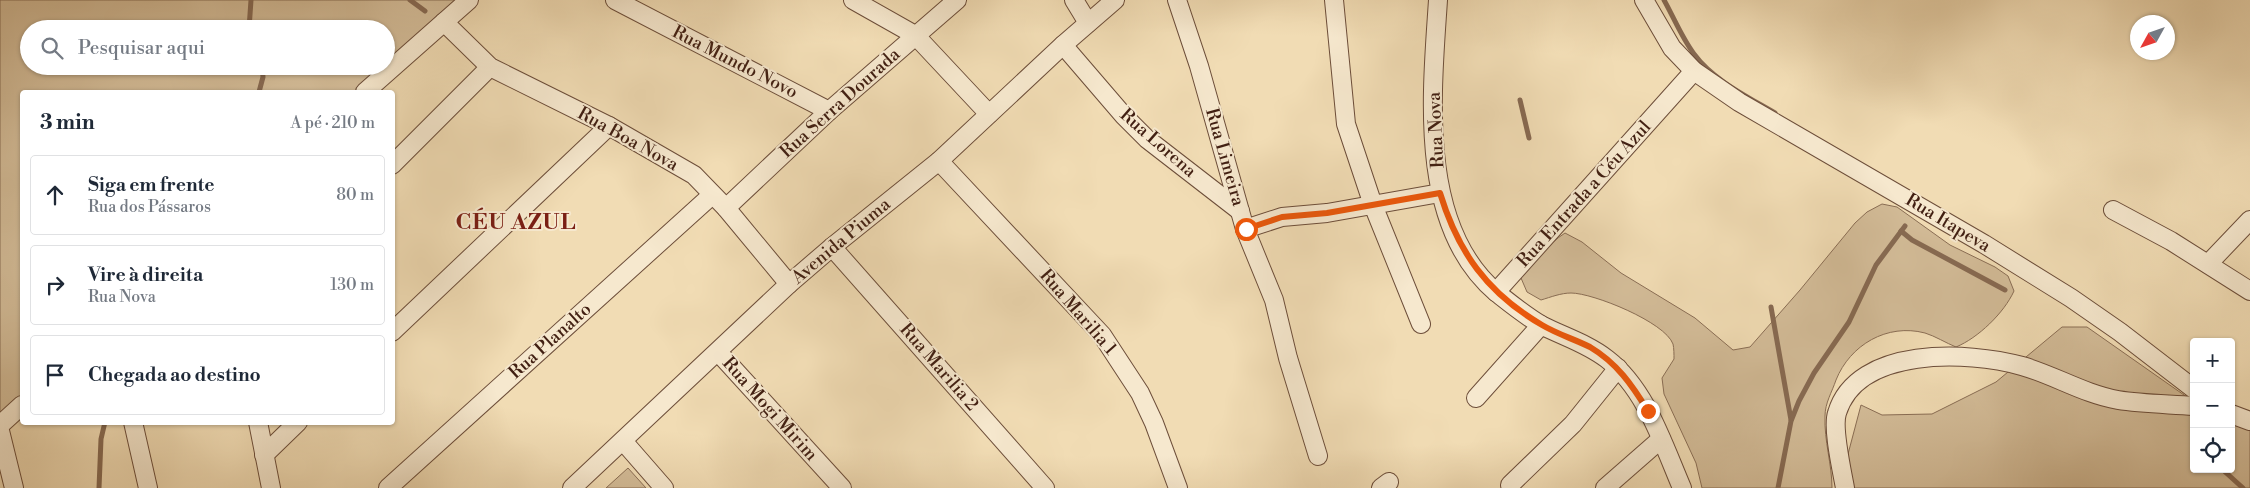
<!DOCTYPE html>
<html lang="pt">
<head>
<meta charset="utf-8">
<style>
  :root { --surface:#fff; --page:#f6f6f7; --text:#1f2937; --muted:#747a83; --line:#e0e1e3 }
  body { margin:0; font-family:"Libre Bodoni",serif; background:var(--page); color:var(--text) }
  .controls { position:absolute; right:15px; bottom:15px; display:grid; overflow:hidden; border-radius:5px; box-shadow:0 1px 4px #0004 }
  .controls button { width:45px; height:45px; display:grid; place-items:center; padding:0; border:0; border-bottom:1px solid var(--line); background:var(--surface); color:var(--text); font:25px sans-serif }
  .compass { position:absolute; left:2130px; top:15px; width:45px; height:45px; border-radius:50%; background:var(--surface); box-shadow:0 1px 4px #0004; rotate:230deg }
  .stop { position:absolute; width:15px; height:15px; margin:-11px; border:4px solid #ea580c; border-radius:50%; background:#fff }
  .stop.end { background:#ea580c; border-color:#fff; box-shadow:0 1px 5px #0008 }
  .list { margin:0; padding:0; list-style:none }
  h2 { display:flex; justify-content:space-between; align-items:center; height:65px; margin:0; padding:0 20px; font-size:21px }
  h2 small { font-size:16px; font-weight:400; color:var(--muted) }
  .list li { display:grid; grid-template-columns:32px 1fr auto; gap:15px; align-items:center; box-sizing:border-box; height:80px; margin:0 10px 10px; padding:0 10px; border:1px solid var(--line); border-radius:5px }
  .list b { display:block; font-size:19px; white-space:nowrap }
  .list p { margin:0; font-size:16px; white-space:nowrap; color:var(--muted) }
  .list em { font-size:16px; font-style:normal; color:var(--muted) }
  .icon { flex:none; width:28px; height:28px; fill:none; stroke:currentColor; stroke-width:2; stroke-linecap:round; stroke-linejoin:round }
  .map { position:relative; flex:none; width:2250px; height:488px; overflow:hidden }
  .search { position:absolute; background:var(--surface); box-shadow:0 1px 4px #0004; left:20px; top:20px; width:375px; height:55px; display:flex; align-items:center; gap:12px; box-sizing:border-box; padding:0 18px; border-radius:28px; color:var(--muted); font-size:19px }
  .panel { position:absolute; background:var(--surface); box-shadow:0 1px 4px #0004; left:20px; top:90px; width:375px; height:335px; border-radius:5px }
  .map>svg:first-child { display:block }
</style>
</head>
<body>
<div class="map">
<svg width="2250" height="488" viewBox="0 0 2250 488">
  <rect width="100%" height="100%" fill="#f1dcb4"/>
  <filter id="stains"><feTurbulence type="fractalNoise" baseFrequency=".004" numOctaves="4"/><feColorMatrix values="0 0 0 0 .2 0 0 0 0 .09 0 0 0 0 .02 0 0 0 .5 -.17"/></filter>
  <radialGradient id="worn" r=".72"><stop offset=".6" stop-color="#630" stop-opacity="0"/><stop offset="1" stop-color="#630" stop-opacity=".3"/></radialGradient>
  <g fill="#d3bc98" stroke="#8a6e55" fill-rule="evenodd">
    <path d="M0,0H463L361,92H22V396L0,416ZM29,29H386V66H29Z"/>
    <path d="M1882,204L1897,207L1950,245L1995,267L2008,276L2014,291C2004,313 1978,338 1956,347C1946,343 1935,336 1925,333C1887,323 1850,345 1836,380C1832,392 1825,403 1825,416C1824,441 1832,464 1832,488H1702L1696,463L1664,394L1662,378L1674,359C1674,355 1674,348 1673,344C1665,322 1593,293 1571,293C1561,293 1551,297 1541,300L1527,292L1521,278C1533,260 1547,245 1565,233L1582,242L1621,273L1695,318L1733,350L1750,347L1800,290L1855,223L1867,212Z"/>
    <path d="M2062,327H2087L2194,402V469H2231V422L2250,430V488H1839L1861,405L1882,415L1932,414L1996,382Z"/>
    <path d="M628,468L646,488H606Z"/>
  </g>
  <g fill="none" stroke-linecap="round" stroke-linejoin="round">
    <g stroke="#876a52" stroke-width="5">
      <path d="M410,0L425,11"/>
      <path d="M1664,0C1674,18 1682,38 1694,54C1713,80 1748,97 1775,113"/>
      <path d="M249,29L251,0"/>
      <path d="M259,92L263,77L262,66"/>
      <path d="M1520,100L1529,138"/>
      <path d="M1901,231L1912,240L2005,290"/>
      <path d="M1771,307L1791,420"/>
      <path d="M2223,470L2243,488"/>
      <path d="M99,488L101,439L105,422"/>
      <path d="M1778,488L1791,421L1799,401L1814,373L1849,322L1876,265L1905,226"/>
    </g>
    <g stroke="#6d4e3a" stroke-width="20">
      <g id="street">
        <path d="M615,0L829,111"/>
        <path d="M853,0L915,35L989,114"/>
        <path d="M1074,0L1088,23"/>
        <path d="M1177,0L1199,66L1245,229L1274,300L1288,358L1318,456"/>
        <path d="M1334,0L1346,124L1373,205L1421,324"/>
        <path d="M1438,0C1432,92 1417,226 1497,293C1511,304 1527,317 1543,326C1565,337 1588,344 1607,359C1646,389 1663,444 1682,488"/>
        <path d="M1644,0L1672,48L1694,71L1739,102L1984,244L2071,298L2120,332L2194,389"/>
        <path d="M444,22L490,67L609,126L694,175L726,208L789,284"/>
        <path d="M1063,45L1124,116L1147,139L1240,211"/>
        <path d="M365,92L469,0"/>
        <path d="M939,161L1102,335L1140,393L1154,423L1178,488"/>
        <path d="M392,165L490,67"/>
        <path d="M726,208L829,111L957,0"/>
        <path d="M2113,210L2171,241L2250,291"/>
        <path d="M1245,229L1282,217L1327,213L1440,193"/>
        <path d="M832,247L1045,488"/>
        <path d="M2208,264L2250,220"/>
        <path d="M1496,292L1694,71"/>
        <path d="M392,332L609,126"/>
        <path d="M718,352L842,488"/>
        <path d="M1476,398L1541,325"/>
        <path d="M2231,414L2250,421"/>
        <path d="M133,422L148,488"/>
        <path d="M258,422L271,488"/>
        <path d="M0,425L22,405"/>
        <path d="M0,431L14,488"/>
        <path d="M623,441L664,488"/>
        <path d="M264,455L298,422"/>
        <path d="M1510,485L1573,424L1618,368"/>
        <path d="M388,488L712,195"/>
        <path d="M572,488L789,284L832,247L939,161L1063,45L1115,0"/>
        <path d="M1381,488L1389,482"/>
        <path d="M1605,488L1661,439"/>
        <path d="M1845,488C1842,471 1832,428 1837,413C1857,346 1968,351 2022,366C2054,375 2084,394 2118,400C2143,404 2169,404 2194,406"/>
      </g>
    </g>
    <use href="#street" stroke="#f6e8ce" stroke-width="18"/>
  </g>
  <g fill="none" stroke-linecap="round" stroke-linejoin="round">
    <path stroke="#ea580c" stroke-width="6" d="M1246,229L1282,217L1327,213L1440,193C1458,252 1487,293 1542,325C1557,334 1574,339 1590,347C1617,363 1632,385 1648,411"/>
  </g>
  <g text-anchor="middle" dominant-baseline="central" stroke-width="4" stroke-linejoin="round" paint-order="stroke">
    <g font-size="18" fill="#411f12" stroke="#f6e8ce">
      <text transform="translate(735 62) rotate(27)">Rua Mundo Novo</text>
      <text transform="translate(840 103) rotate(-42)">Rua Serra Dourada</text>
      <text transform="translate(1436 130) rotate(-93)">Rua Nova</text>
      <text transform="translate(628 139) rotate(29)">Rua Boa Nova</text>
      <text transform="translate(1158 143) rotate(41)">Rua Lorena</text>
      <text transform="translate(1225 157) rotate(74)">Rua Limeira</text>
      <text transform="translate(1584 194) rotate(-48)">Rua Entrada a Céu Azul</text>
      <text transform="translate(1948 223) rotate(31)">Rua Itapeva</text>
      <text transform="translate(841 241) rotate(-40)">Avenida Piuma</text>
      <text transform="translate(1078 312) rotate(49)">Rua Marilia 1</text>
      <text transform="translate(550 341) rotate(-42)">Rua Planalto</text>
      <text transform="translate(939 367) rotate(49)">Rua Marilia 2</text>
      <text transform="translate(770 409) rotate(48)">Rua Mogi Mirim</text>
    </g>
    <g font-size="22" font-weight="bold" letter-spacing="1" fill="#7a1f14" stroke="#f6e8ce">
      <text x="516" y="222">CÉU AZUL</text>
    </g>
  </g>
  <rect width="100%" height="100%" filter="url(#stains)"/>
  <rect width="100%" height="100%" fill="url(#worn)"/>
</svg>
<div class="controls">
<button>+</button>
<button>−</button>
<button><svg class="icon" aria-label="locate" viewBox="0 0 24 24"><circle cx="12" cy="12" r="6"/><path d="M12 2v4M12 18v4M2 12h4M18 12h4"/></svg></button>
</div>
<svg class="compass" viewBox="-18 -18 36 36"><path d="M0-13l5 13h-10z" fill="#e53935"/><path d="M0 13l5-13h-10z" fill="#747a83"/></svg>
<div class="stop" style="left:1246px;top:229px"></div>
<div class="stop end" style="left:1648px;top:411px"></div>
<div class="search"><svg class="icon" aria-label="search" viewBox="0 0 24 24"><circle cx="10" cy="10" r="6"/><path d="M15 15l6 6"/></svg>Pesquisar aqui</div>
<section class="panel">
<h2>3 min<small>A pé · 210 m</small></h2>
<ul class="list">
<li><svg class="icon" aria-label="ahead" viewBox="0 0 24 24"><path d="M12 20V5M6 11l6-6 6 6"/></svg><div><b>Siga em frente</b><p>Rua dos Pássaros</p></div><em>80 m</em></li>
<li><svg class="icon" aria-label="right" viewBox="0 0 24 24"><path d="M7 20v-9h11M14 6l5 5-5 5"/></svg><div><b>Vire à direita</b><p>Rua Nova</p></div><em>130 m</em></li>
<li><svg class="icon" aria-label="arrive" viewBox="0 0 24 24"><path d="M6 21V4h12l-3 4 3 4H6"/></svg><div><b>Chegada ao destino</b></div></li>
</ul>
</section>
</div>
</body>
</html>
